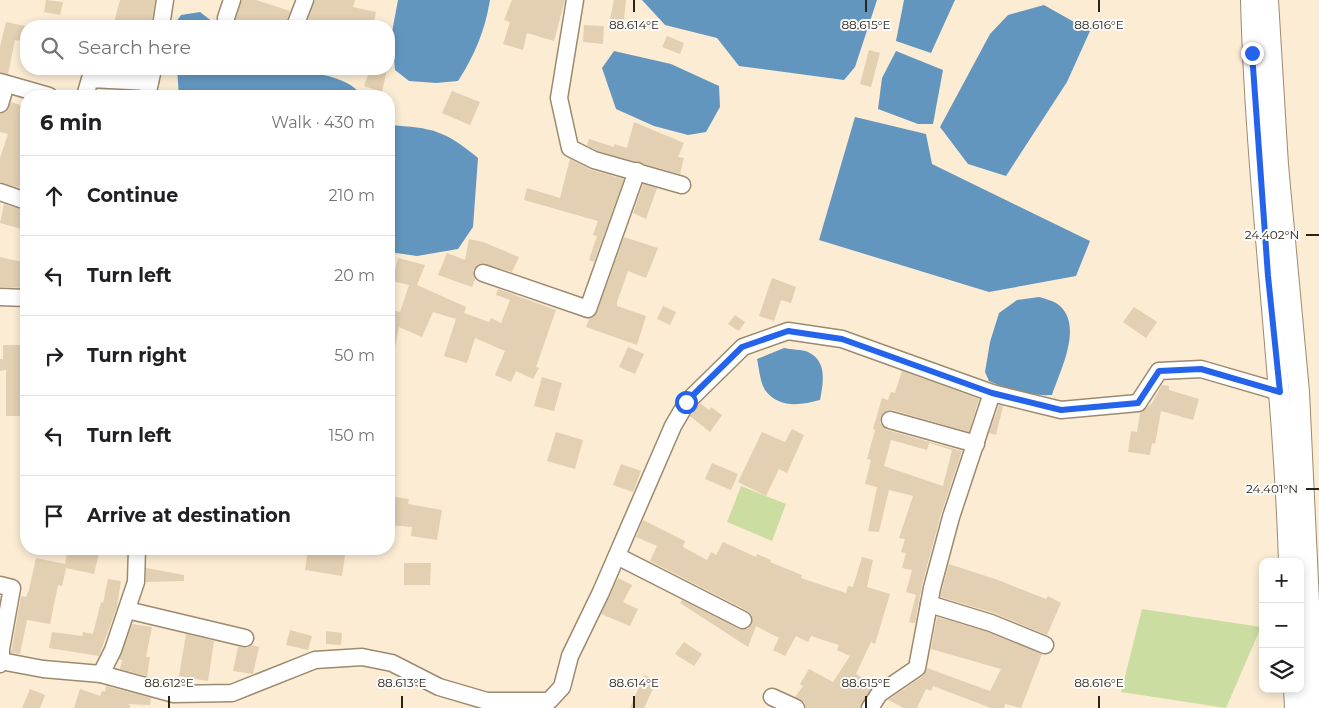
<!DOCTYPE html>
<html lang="en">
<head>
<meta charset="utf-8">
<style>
  :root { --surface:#fff; --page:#f6f6f6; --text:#202124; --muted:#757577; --line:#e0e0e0 }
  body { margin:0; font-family:Montserrat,sans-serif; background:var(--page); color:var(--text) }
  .controls { position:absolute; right:15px; bottom:15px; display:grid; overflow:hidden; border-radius:10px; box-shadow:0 2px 8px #0003 }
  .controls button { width:45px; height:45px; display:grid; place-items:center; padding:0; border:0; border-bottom:1px solid var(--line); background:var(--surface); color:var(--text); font:25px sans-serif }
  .stop { position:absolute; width:15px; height:15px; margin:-11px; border:4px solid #2563eb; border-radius:50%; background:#fff }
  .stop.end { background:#2563eb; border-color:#fff; box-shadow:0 1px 5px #0008 }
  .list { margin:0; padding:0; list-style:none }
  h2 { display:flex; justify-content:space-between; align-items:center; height:65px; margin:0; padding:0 20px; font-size:21px }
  h2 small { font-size:16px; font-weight:400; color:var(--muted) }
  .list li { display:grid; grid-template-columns:32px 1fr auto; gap:15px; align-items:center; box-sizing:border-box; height:80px; padding:0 20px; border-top:1px solid var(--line) }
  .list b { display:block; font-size:19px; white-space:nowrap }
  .list em { font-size:16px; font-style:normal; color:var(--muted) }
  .icon { flex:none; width:28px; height:28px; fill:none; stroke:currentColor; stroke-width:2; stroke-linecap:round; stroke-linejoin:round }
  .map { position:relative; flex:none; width:1319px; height:708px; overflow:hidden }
  .search { position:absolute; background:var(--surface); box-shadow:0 2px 8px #0003; left:20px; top:20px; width:375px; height:55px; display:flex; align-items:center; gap:12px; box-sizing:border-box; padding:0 18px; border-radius:20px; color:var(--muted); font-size:19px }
  .panel { position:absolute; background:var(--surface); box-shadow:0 2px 8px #0003; left:20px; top:90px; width:375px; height:465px; border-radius:20px }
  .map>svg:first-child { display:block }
</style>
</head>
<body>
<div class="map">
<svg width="1319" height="708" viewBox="0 0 1319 708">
  <rect width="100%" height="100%" fill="#fcecd4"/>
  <g fill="#ccdda2">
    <path d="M741,486L786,504L772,541L727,522Z"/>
    <path d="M1142,609L1261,627L1226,708L1121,692Z"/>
  </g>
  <g fill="#6396bf">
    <path d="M398,0H490C485,30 475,55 458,81L436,83L409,81L395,70L392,32Z"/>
    <path d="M642,0H877L855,67L844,80L739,66L717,38L665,25Z"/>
    <path d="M904,0H955L931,53L896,41Z"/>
    <path d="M1044,5L1090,31L1067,82L1006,176L968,164L940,127L990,34L1008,15Z"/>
    <path d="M200,12L218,26H173L181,15Z"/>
    <path d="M614,51L671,64L719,86L720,107L706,132L688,135L654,126L616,109L602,68Z"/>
    <path d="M896,51L943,70L933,124H918L878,109L882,78Z"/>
    <path d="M177,69C218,69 330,61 358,91V96C326,96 293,98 261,93C253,92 242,90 235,96H179Z"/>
    <path d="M855,117L926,134L932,164L1090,241L1076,276L989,292L819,240Z"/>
    <path d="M389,125C433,128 444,130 478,158L473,227L458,249L417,256L389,252Z"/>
    <path d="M1039,297C1046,299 1055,301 1060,306C1083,327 1060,371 1052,395C1029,396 1011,391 989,381L985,372L990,342L999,313L1017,300Z"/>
    <path d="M784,348C791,350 802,349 808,352C828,361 823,384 820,400C801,405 779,409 765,390C760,382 759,368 757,359Z"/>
  </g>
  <g fill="#e3cfb1" fill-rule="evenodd">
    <path d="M46,0L63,2L60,15L44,12Z"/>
    <path d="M120,0H155L151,26H113Z"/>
    <path d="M242,0H256L290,11L285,26H231L235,21Z"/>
    <path d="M315,0H355L353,7L376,12L373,26H306Z"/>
    <path d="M512,0H565L554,41L527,33L523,50L503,44L510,22L504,20Z"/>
    <path d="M614,0H626L623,28L609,24Z"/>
    <path d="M6,22L25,26L22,41L15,40L8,74L0,72V47Z"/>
    <path d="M584,25L604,26L603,44L583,42Z"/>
    <path d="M667,36L684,43L680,54L662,47Z"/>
    <path d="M869,50L880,53L871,87L860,84Z"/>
    <path d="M370,69H387L382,92L364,86Z"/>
    <path d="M452,91L480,102L470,125L442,113Z"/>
    <path d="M11,102L26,107V167L19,188L0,182V158L8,134L0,132V114L7,111Z"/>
    <path d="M634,122L684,143L678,157L684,158L680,174L598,151L587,145L589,139L614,147V144L627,148Z"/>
    <path d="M570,159L591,170L624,179L594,262L589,260L597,236L593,235L598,221L524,200L527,188L560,198Z"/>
    <path d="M643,184L657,188L646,219L633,213Z"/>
    <path d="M4,204L26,211L22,229L0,223Z"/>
    <path d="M624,237L658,248L646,278L628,271L617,302V306L646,316L637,345L586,327L589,319L597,312Z"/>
    <path d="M469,239L483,242L519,257L512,272L481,263L473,270L475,279L472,287L438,275L447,253L465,260Z"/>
    <path d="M0,257L26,263V288L0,287Z"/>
    <path d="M398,258L425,265L417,285L466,307L464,313L489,322L491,318L501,323L510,300L496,295L498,289L556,310L536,367L539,368L533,379L516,371L511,382L495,375L505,351L475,338L467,363L444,356L456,319L433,312L422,337L399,327L394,352L389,351V309L400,312L409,285L392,281Z"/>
    <path d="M772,278L796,287L791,303L781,300L774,321L759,316Z"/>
    <path d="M663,306L676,312L670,325L657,319Z"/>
    <path d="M1134,307L1157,322L1146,338L1123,322Z"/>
    <path d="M735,315L745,322L739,331L728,324Z"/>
    <path d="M3,345H26V397H24L23,416H6V370L0,371V359H3Z"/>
    <path d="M628,347L644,354L635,374L619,367Z"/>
    <path d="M902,371L979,399L969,432L893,410H887L881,417L880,423L887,430L962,451L941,514L922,585L915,623L909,622L916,595L906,592L912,570L902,568L906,553L901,552L905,539L899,538L913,496L889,490L879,532L868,531L877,487L865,484L871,460L867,459L875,430L873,429L882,398L888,400L891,392L895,393ZM891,440L927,450L929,443L952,450L943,486L884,466Z"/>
    <path d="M542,377L562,383L554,411L534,406Z"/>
    <path d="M1162,385L1169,386V390L1199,399L1193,420L1161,411L1155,444L1152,443L1150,455L1128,452L1131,431L1137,432L1140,413L1152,403Z"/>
    <path d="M700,403L709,410L711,407L722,415L710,432L690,416Z"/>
    <path d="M999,405L1003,406L996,435L989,433Z"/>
    <path d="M792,429L804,435L787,473L779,469L766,496L738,482L762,432L785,442Z"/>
    <path d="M556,432L583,440L575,469L547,461Z"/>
    <path d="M712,463L738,474L731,490L705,479Z"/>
    <path d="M621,464L641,471L633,492L613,485Z"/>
    <path d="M389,496L409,499L408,504L442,510L437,540L411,536L412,527L389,525Z"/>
    <path d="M643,520L685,541L683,547L707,560L711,552L716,555L723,542L756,557L757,554L771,560L770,562L802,575L801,578L846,593L848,586L853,587L862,557L873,560L867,587L890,594L875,644L871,642L856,674L874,685L860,708H806L804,702L795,697L803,686L800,684L809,669L833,682L850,656L837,650L839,645L811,636L808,642L796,636L785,656L773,650L779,638L756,626L748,647L680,603L682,600L739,629H748L752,624V615L748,611L650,561L657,546L636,537Z"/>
    <path d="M68,549H100L94,574L66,568L62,586L58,585L50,624L27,620L20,654L11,653L21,596L26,597L29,590L36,558L65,564Z"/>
    <path d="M308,549H346L342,576L305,570Z"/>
    <path d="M404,563H431L430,585H404Z"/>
    <path d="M949,564L998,580L1046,599L1048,596L1061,603L1047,635L994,613L940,597Z"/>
    <path d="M146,568L184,575V581L146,582Z"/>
    <path d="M618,578L632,585L623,602L638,609L630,626L601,614Z"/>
    <path d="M108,579L121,581L117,607L99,656L49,648L52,632L82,636L83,632L93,634L101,602L103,603Z"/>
    <path d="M937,617L988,632L1042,654L1021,708L1005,704L1004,708H991L933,686L931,691L926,689L917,708H904L888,700L923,676L927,668L990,691L1001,669L931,649Z"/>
    <path d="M132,624L152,627L146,657H150L147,676L120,669L122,660L119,659Z"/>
    <path d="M290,630L312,636L308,650L286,645Z"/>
    <path d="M326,631L342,633L341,645L326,644Z"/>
    <path d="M186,634L214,641L208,681L179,676Z"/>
    <path d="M684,642L702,654L694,666L675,654Z"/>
    <path d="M252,645L259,647L253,674L233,671L238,647L247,648Z"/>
    <path d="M644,675L657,680L644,708H630Z"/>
    <path d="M106,686L151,698L150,705L126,704L130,705V708H74L80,689L100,696L102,691L105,692Z"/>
    <path d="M30,689L45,695L40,708H22Z"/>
  </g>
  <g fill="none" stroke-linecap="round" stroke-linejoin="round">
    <g stroke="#9c8a6e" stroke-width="19">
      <g id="minor">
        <path d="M575,0L559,98L570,148L594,160L682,185"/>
        <path d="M226,18L232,0"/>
        <path d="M161,26L165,0"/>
        <path d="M295,26L305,0"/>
        <path d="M0,82L49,96"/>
        <path d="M85,96L90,79L150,82"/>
        <path d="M147,96L153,69"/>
        <path d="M0,104L6,84"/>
        <path d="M0,192L26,201"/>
        <path d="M483,273L588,309L637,171"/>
        <path d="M0,297L26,298"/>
        <path d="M890,420L976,444"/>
        <path d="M617,556L743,620"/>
        <path d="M0,585L12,588L1,649V661"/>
        <path d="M929,604L991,623L1045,645"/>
        <path d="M127,610L245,638"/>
        <path d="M0,664L1,661L43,669L101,674L113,650L136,582L137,549"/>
        <path d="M101,674L174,694L232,693L315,660L362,657L392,663L439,687L487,701H549L562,687L570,656L601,592L673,426L687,402L743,347L788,331L842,339L992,393L1061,410L1138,403L1159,371L1201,369L1280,392"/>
        <path d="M772,697L796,708"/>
        <path d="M870,708L879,694L917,668L932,588L951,517L992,393"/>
      </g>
    </g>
    <g stroke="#9c8a6e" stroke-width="22">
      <g id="major">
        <path d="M1251,0C1256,188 1283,374 1289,562"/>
        <path d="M1268,0L1278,165L1299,392L1314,708"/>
        <path d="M1294,689L1295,708"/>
      </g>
    </g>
    <use href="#minor" stroke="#fff" stroke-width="16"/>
    <use href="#major" stroke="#fff" stroke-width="20"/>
  </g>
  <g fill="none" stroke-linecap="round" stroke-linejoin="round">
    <path stroke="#2563eb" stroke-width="6" d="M686,402L742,347L788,331L842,339L992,393L1061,410L1138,403L1159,371L1201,369L1280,392L1268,276L1252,53"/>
  </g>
  <path fill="none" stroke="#2b2419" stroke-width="2" d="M634,0V12M866,0V12M1099,0V12M1306,235H1319M1306,489H1319M169,696V708M402,696V708M634,696V708M866,696V708M1099,696V708"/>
  <g font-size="12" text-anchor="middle" fill="#2b2419" stroke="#fcfcfc" stroke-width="4" stroke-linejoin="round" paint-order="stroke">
    <text x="634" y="29">88.614°E</text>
    <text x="866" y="29">88.615°E</text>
    <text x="1099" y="29">88.616°E</text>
    <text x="1272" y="239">24.402°N</text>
    <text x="1272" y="493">24.401°N</text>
    <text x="169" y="687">88.612°E</text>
    <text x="402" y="687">88.613°E</text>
    <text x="634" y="687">88.614°E</text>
    <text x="866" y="687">88.615°E</text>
    <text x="1099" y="687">88.616°E</text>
  </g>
</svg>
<div class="controls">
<button>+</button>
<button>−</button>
<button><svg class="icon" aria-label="layers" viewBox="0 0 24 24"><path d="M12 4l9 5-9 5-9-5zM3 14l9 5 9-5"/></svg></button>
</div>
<div class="stop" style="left:686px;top:402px"></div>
<div class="stop end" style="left:1252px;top:53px"></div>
<div class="search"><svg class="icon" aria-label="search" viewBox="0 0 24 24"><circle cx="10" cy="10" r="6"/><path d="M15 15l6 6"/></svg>Search here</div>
<section class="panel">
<h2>6 min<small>Walk · 430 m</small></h2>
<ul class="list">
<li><svg class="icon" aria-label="ahead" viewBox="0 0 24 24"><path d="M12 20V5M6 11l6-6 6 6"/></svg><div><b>Continue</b></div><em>210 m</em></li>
<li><svg class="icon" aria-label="left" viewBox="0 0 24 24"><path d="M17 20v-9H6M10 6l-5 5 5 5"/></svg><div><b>Turn left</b></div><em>20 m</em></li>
<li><svg class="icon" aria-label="right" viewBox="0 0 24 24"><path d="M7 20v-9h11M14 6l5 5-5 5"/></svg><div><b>Turn right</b></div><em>50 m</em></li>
<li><svg class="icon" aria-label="left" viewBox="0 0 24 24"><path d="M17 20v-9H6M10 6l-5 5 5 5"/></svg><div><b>Turn left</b></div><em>150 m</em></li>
<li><svg class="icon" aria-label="arrive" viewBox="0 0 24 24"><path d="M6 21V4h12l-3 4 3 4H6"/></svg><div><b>Arrive at destination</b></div></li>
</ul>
</section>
</div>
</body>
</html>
